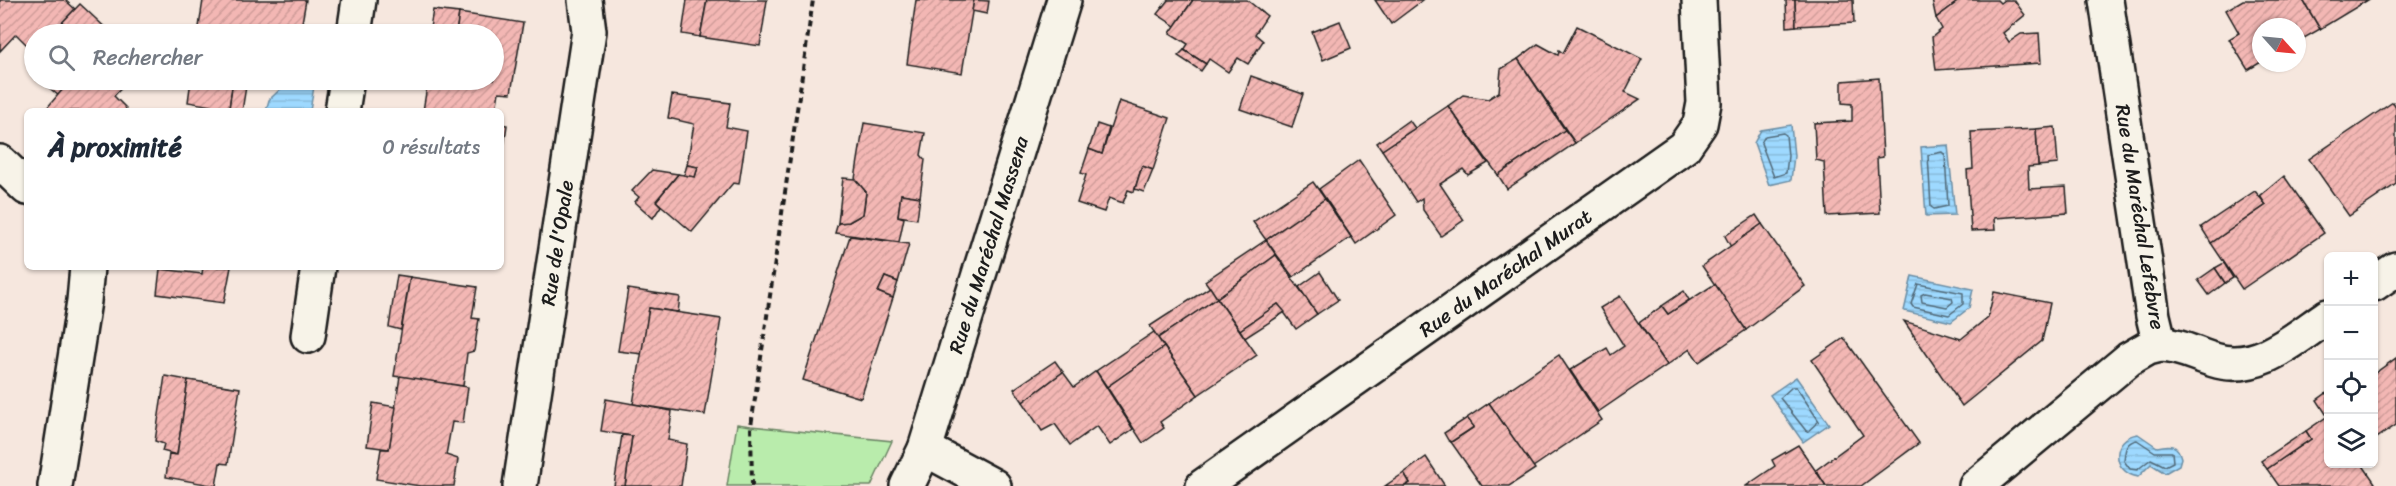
<!DOCTYPE html>
<html lang="fr">
<head>
<meta charset="utf-8">
<style>
  :root { --surface:#fff; --page:#f6f6f7; --text:#1f2937; --muted:#747a83; --line:#e0e1e3 }
  body { margin:0; font-family:Sriracha,sans-serif; background:var(--page); color:var(--text) }
  .controls { position:absolute; right:18px; bottom:18px; display:grid; overflow:hidden; border-radius:9px; box-shadow:0 2px 4px #0004 }
  .controls button { width:54px; height:54px; display:grid; place-items:center; padding:0; border:0; border-bottom:2px solid var(--line); background:var(--surface); color:var(--text); font:30px sans-serif }
  .compass { position:absolute; left:2252px; top:18px; width:54px; height:54px; border-radius:50%; background:var(--surface); box-shadow:0 2px 4px #0004; rotate:117deg }
  .list { margin:0; padding:0; list-style:none }
  h2 { display:flex; justify-content:space-between; align-items:center; height:78px; margin:0; padding:0 24px; font-size:26px }
  h2 small { font-size:20px; font-weight:400; color:var(--muted) }
  .icon { flex:none; width:33px; height:33px; fill:none; stroke:currentColor; stroke-width:2; stroke-linecap:round; stroke-linejoin:round }
  .map { position:relative; flex:none; width:2396px; height:486px; overflow:hidden }
  .search { position:absolute; background:var(--surface); box-shadow:0 2px 4px #0004; left:24px; top:24px; width:480px; height:66px; display:flex; align-items:center; gap:15px; box-sizing:border-box; padding:0 21px; border-radius:33px; color:var(--muted); font-size:22px }
  .panel { position:absolute; background:var(--surface); box-shadow:0 2px 4px #0004; left:24px; top:108px; width:480px; height:162px; border-radius:9px }
  .map>svg:first-child { display:block }
</style>
</head>
<body>
<div class="map">
<svg width="2396" height="486" viewBox="0 0 2396 486">
  <defs>
    <pattern id="water-rules" width="6" height="5" patternUnits="userSpaceOnUse" patternTransform="scale(1.5)"><rect width="6" height="5" fill="#9ed9ff"/><path d="M0 2.5h6" fill="none" stroke="#88bada"/></pattern>
    <pattern id="building-hatch" width="6" height="6" patternUnits="userSpaceOnUse" patternTransform="scale(1.5)"><rect width="6" height="6" fill="#f3b7b4"/><path d="M-1 1l2-2M0 6l6-6M5 7l2-2" fill="none" stroke="#d09d9a"/></pattern>
  </defs>
  <rect width="100%" height="100%" fill="#f6e7de"/>
  <filter id="ink" filterUnits="userSpaceOnUse"><feTurbulence type="fractalNoise" baseFrequency=".0167" numOctaves="2"/><feDisplacementMap in="SourceGraphic" scale="12" xChannelSelector="R" yChannelSelector="G"/><feConvolveMatrix kernelMatrix="1 2 1 2 8 2 1 2 1" color-interpolation-filters="sRGB"/></filter>
  <g filter="url(#ink)">
    <path fill="#b9ecac" stroke="#6a8464" stroke-width="1.5" d="M737,424L751,426L892,441L871,486H727Z"/>
    <g fill="url(#water-rules)" stroke="#6a8da4" stroke-width="1.5">
      <path d="M290,80H315L310,111H266L269,100Z"/>
      <path d="M1791,125L1794,156L1791,180L1769,185L1754,143L1761,130Z"/>
      <path d="M1948,145L1955,215L1926,216L1921,147Z"/>
      <path d="M1912,276L1973,289L1969,308L1951,322L1904,311Z"/>
      <path d="M1796,377L1829,424L1803,442L1770,395Z"/>
      <path d="M2138,434L2157,447C2170,444 2178,444 2181,458L2179,465L2165,473L2151,464L2138,477C2110,472 2112,437 2138,434Z"/>
    </g>
    <g fill="none" stroke-linecap="round" stroke-linejoin="round">
      <g stroke="#506877" stroke-width="1.5">
        <path d="M1783,133L1786,135L1788,156L1786,173L1774,177L1761,143L1765,136Z"/>
        <path d="M1942,152L1945,155L1948,206L1934,209L1931,207L1928,155Z"/>
        <path d="M1918,284L1963,293V304L1949,315L1913,307L1911,304Z"/>
        <path d="M1925,293L1952,298L1953,302L1947,307L1922,302L1921,295Z"/>
        <path d="M1792,387H1796L1819,421L1807,432L1780,398Z"/>
        <path d="M2137,440L2155,452H2172L2173,462L2165,466L2151,459L2137,470L2130,469L2124,461C2125,451 2125,442 2137,440Z"/>
      </g>
    </g>
    <g fill="url(#building-hatch)" stroke="#1c1c1c" stroke-width="1.5">
      <path d="M0,0H65L75,9L51,34H34V52L16,34L0,51Z"/>
      <path d="M203,0H306L300,34H198Z"/>
      <path d="M687,0H707L700,37L682,34Z"/>
      <path d="M707,0H767L760,46L700,37Z"/>
      <path d="M916,0H974L962,73L907,64Z"/>
      <path d="M974,0L989,1L987,14L972,11Z"/>
      <path d="M1168,0H1193L1175,26L1157,14Z"/>
      <path d="M1193,0H1247L1267,16L1255,34L1263,41L1248,64L1238,58L1228,72L1209,59L1206,64L1184,50L1188,44L1170,33Z"/>
      <path d="M1375,0H1423L1391,24Z"/>
      <path d="M1786,0H1795L1796,26L1787,27Z"/>
      <path d="M1795,0H1853L1854,23L1796,26Z"/>
      <path d="M1932,0H1960L1936,18Z"/>
      <path d="M1960,0H1997L2000,3L2004,0H2014L2025,15L2003,33L2009,42L2021,34L2039,33L2041,63L1936,70L1932,37L1942,29L1936,18Z"/>
      <path d="M2243,0H2303L2320,29L2297,42V27H2261V62L2248,70L2229,39L2239,33L2226,10Z"/>
      <path d="M2303,0H2368L2320,29Z"/>
      <path d="M80,4L112,34H51Z"/>
      <path d="M433,10L459,13L456,34H429Z"/>
      <path d="M459,13L523,23L511,93L499,92L496,111H423L428,80H494V34H456Z"/>
      <path d="M1340,21L1351,48L1323,60L1312,32Z"/>
      <path d="M1577,26L1642,59L1625,92L1640,99L1575,143L1518,59L1538,44L1558,55L1559,50L1563,53Z"/>
      <path d="M1184,50L1206,64L1201,71L1178,56Z"/>
      <path d="M1518,59L1565,130L1498,175L1448,106L1463,95L1488,99L1499,92L1501,69Z"/>
      <path d="M1251,76L1303,94L1292,127L1240,109Z"/>
      <path d="M1879,78L1883,157L1877,158L1880,213L1827,216L1824,162L1816,160L1814,123L1852,121V104L1842,103V81Z"/>
      <path d="M52,80H65L68,83L59,96L47,86Z"/>
      <path d="M65,80H129L114,96L126,108L125,111H49L46,109L68,83Z"/>
      <path d="M191,80H233L229,109L188,102Z"/>
      <path d="M233,80H247L242,111L229,109Z"/>
      <path d="M672,95L730,103L726,127L747,131L739,184L733,183L692,232L656,201L678,174L695,177L698,167L687,165L694,124L668,118Z"/>
      <path d="M1119,101L1170,118L1153,170L1142,166L1134,192L1128,190L1123,203L1109,198L1104,212L1077,203L1086,175L1081,173L1089,149L1102,154Z"/>
      <path d="M2393,102L2396,107V184L2349,216L2309,159Z"/>
      <path d="M1448,106L1488,163L1468,175L1463,169L1440,184L1464,220L1441,236L1423,210L1422,198L1416,202L1382,150Z"/>
      <path d="M1409,120L1415,128L1382,150L1377,143Z"/>
      <path d="M864,123L925,133L921,155L925,160L920,197L901,194L898,216L904,218L899,242L835,233L838,223L849,222L863,214L866,192L855,179Z"/>
      <path d="M501,124L507,125L504,146H501Z"/>
      <path d="M1097,124L1109,128L1102,154L1089,149Z"/>
      <path d="M2055,127L2058,164L2038,166L2036,129Z"/>
      <path d="M2036,129L2038,166L2028,167L2029,189L2066,187L2068,213L1994,218L1995,230L1971,231L1967,170L1973,169L1971,132Z"/>
      <path d="M1565,130L1575,143L1507,189L1498,175Z"/>
      <path d="M1359,160L1396,215L1356,244L1319,189Z"/>
      <path d="M687,165L698,167L695,177L684,175Z"/>
      <path d="M1142,166L1153,170L1144,192L1135,189Z"/>
      <path d="M652,170L678,174L656,201L661,206L653,218L635,202L639,197L632,191Z"/>
      <path d="M2284,176L2324,233L2242,289L2211,243L2266,205L2260,196Z"/>
      <path d="M843,178L855,179L866,192L863,214L849,222L838,223Z"/>
      <path d="M1313,182L1325,199L1266,240L1253,222Z"/>
      <path d="M2255,191L2266,205L2211,243L2201,227Z"/>
      <path d="M901,194L920,197L917,219L898,216Z"/>
      <path d="M1325,199L1351,237L1293,277L1266,240Z"/>
      <path d="M1756,215L1762,224L1731,247L1725,236Z"/>
      <path d="M1762,224L1805,286L1746,330L1702,266Z"/>
      <path d="M850,236L909,244L898,282L885,277L878,292L893,298L861,398L803,380Z"/>
      <path d="M1266,240L1276,255L1217,298L1205,281Z"/>
      <path d="M1276,255L1317,314L1296,329L1278,304L1240,330L1217,298Z"/>
      <path d="M2224,263L2233,278L2225,283L2215,268Z"/>
      <path d="M203,267H231L224,303L157,294L160,269L202,274Z"/>
      <path d="M2215,268L2225,283L2209,295L2198,280Z"/>
      <path d="M1320,272L1338,300L1317,314L1299,287Z"/>
      <path d="M397,275L410,277L401,330L389,327Z"/>
      <path d="M410,277L477,287L472,318L479,319L474,351L467,353L463,386L394,376Z"/>
      <path d="M885,277L898,282L893,298L878,292Z"/>
      <path d="M1715,284L1746,330L1699,362L1690,349L1667,365L1639,323L1662,306L1668,314Z"/>
      <path d="M1210,287L1217,298L1158,338L1150,326Z"/>
      <path d="M628,289L680,297L678,312L649,308L642,354L618,351Z"/>
      <path d="M1684,291L1689,300L1668,314L1662,306Z"/>
      <path d="M1994,292L2050,303L2042,341L1962,406L1904,321L1961,339L1988,317Z"/>
      <path d="M1620,296L1667,365L1598,412L1570,370L1607,348L1611,355L1624,346L1600,308Z"/>
      <path d="M1217,298L1257,355L1198,395L1158,338Z"/>
      <path d="M1278,304L1285,312L1245,338L1240,330Z"/>
      <path d="M649,308L721,319L705,415L633,404Z"/>
      <path d="M1154,332L1164,347L1107,387L1096,371Z"/>
      <path d="M1844,338L1919,443L1861,486H1826L1816,470L1863,435L1812,360Z"/>
      <path d="M1164,347L1198,395L1160,422L1164,428L1143,443L1107,387Z"/>
      <path d="M1559,355L1602,420L1533,467L1489,403Z"/>
      <path d="M2396,358V425L2375,439L2374,374Z"/>
      <path d="M1055,361L1063,372L1023,402L1014,389Z"/>
      <path d="M1096,371L1133,429L1110,445L1097,426L1070,445L1055,424L1042,431L1023,402L1063,372L1074,387Z"/>
      <path d="M165,376L188,380L177,455L162,451L164,444L155,441Z"/>
      <path d="M400,376L468,387L463,423L452,422L446,455L458,459L454,486H420L376,479L381,449H389Z"/>
      <path d="M188,380L240,388L228,464L220,463L216,486L166,477L169,454L177,455Z"/>
      <path d="M2328,392V417L2317,400Z"/>
      <path d="M606,399L672,411L668,440L687,444L681,486H625L632,436L601,431Z"/>
      <path d="M373,403L396,407L389,449L367,446Z"/>
      <path d="M1489,403L1535,469L1509,486H1482L1451,442L1474,427L1467,418Z"/>
      <path d="M2328,416V464H2362L2375,483L2370,486H2279L2267,469L2311,439L2306,431Z"/>
      <path d="M1467,418L1474,427L1451,442L1448,440L1444,433Z"/>
      <path d="M2306,431L2311,439L2267,469L2261,461Z"/>
      <path d="M622,435L632,436L625,486H614Z"/>
      <path d="M1798,445L1826,486H1746L1775,466L1772,460Z"/>
      <path d="M1426,457L1445,486H1405L1410,483L1404,473Z"/>
      <path d="M1404,473L1410,483L1405,486H1385Z"/>
    </g>
    <g fill="none" stroke-linecap="round" stroke-linejoin="round">
      <g stroke="#1c1c1c" stroke-width="38">
        <g id="minor">
          <path d="M354,34L359,0"/>
          <path d="M342,111L347,80"/>
          <path d="M0,162L27,188"/>
          <path d="M2374,284L2396,269"/>
          <path d="M308,336L318,267"/>
          <path d="M2160,345C2180,345 2196,355 2214,360C2257,374 2296,338 2328,316"/>
          <path d="M925,449L994,486"/>
          <path d="M55,486L84,301L87,267"/>
          <path id="s1" d="M520,486L589,31L585,0"/>
          <path id="s2" d="M907,486L925,449L1064,0"/>
          <path id="s3" d="M1203,486L1684,147L1700,124L1704,103L1699,0"/>
          <path d="M1976,486L2129,359L2148,348L2160,345L2153,316L2106,0"/>
        </g>
      </g>
      <path stroke="#1c1c1c" stroke-width="4" stroke-dasharray="6 4.5" stroke-linecap="butt" d="M752,486L751,426L813,0"/>
      <use href="#minor" stroke="#f7f3e8" stroke-width="33"/>
    </g>
  </g>
  <g text-anchor="middle" dominant-baseline="central" stroke-width="4.5" stroke-linejoin="round" paint-order="stroke">
    <g font-size="20" fill="#1c1c1c" stroke="#f7f3e8">
      <text transform="translate(2140 217) rotate(81)">Rue du Maréchal Lefebvre</text>
      <text stroke="none"><textPath href="#s1" startOffset="246">Rue de l'Opale</textPath></text>
      <text stroke="none"><textPath href="#s2" startOffset="255">Rue du Maréchal Massena</textPath></text>
      <text stroke="none"><textPath href="#s3" startOffset="370">Rue du Maréchal Murat</textPath></text>
    </g>
  </g>
</svg>
<div class="controls">
<button>+</button>
<button>−</button>
<button><svg class="icon" aria-label="locate" viewBox="0 0 24 24"><circle cx="12" cy="12" r="6"/><path d="M12 2v4M12 18v4M2 12h4M18 12h4"/></svg></button>
<button><svg class="icon" aria-label="layers" viewBox="0 0 24 24"><path d="M12 4l9 5-9 5-9-5zM3 14l9 5 9-5"/></svg></button>
</div>
<svg class="compass" viewBox="-18 -18 36 36"><path d="M0-13l5 13h-10z" fill="#e53935"/><path d="M0 13l5-13h-10z" fill="#747a83"/></svg>
<div class="search"><svg class="icon" aria-label="search" viewBox="0 0 24 24"><circle cx="10" cy="10" r="6"/><path d="M15 15l6 6"/></svg>Rechercher</div>
<section class="panel">
<h2>À proximité<small>0 résultats</small></h2>
<ul class="list">
</ul>
</section>
</div>
</body>
</html>
